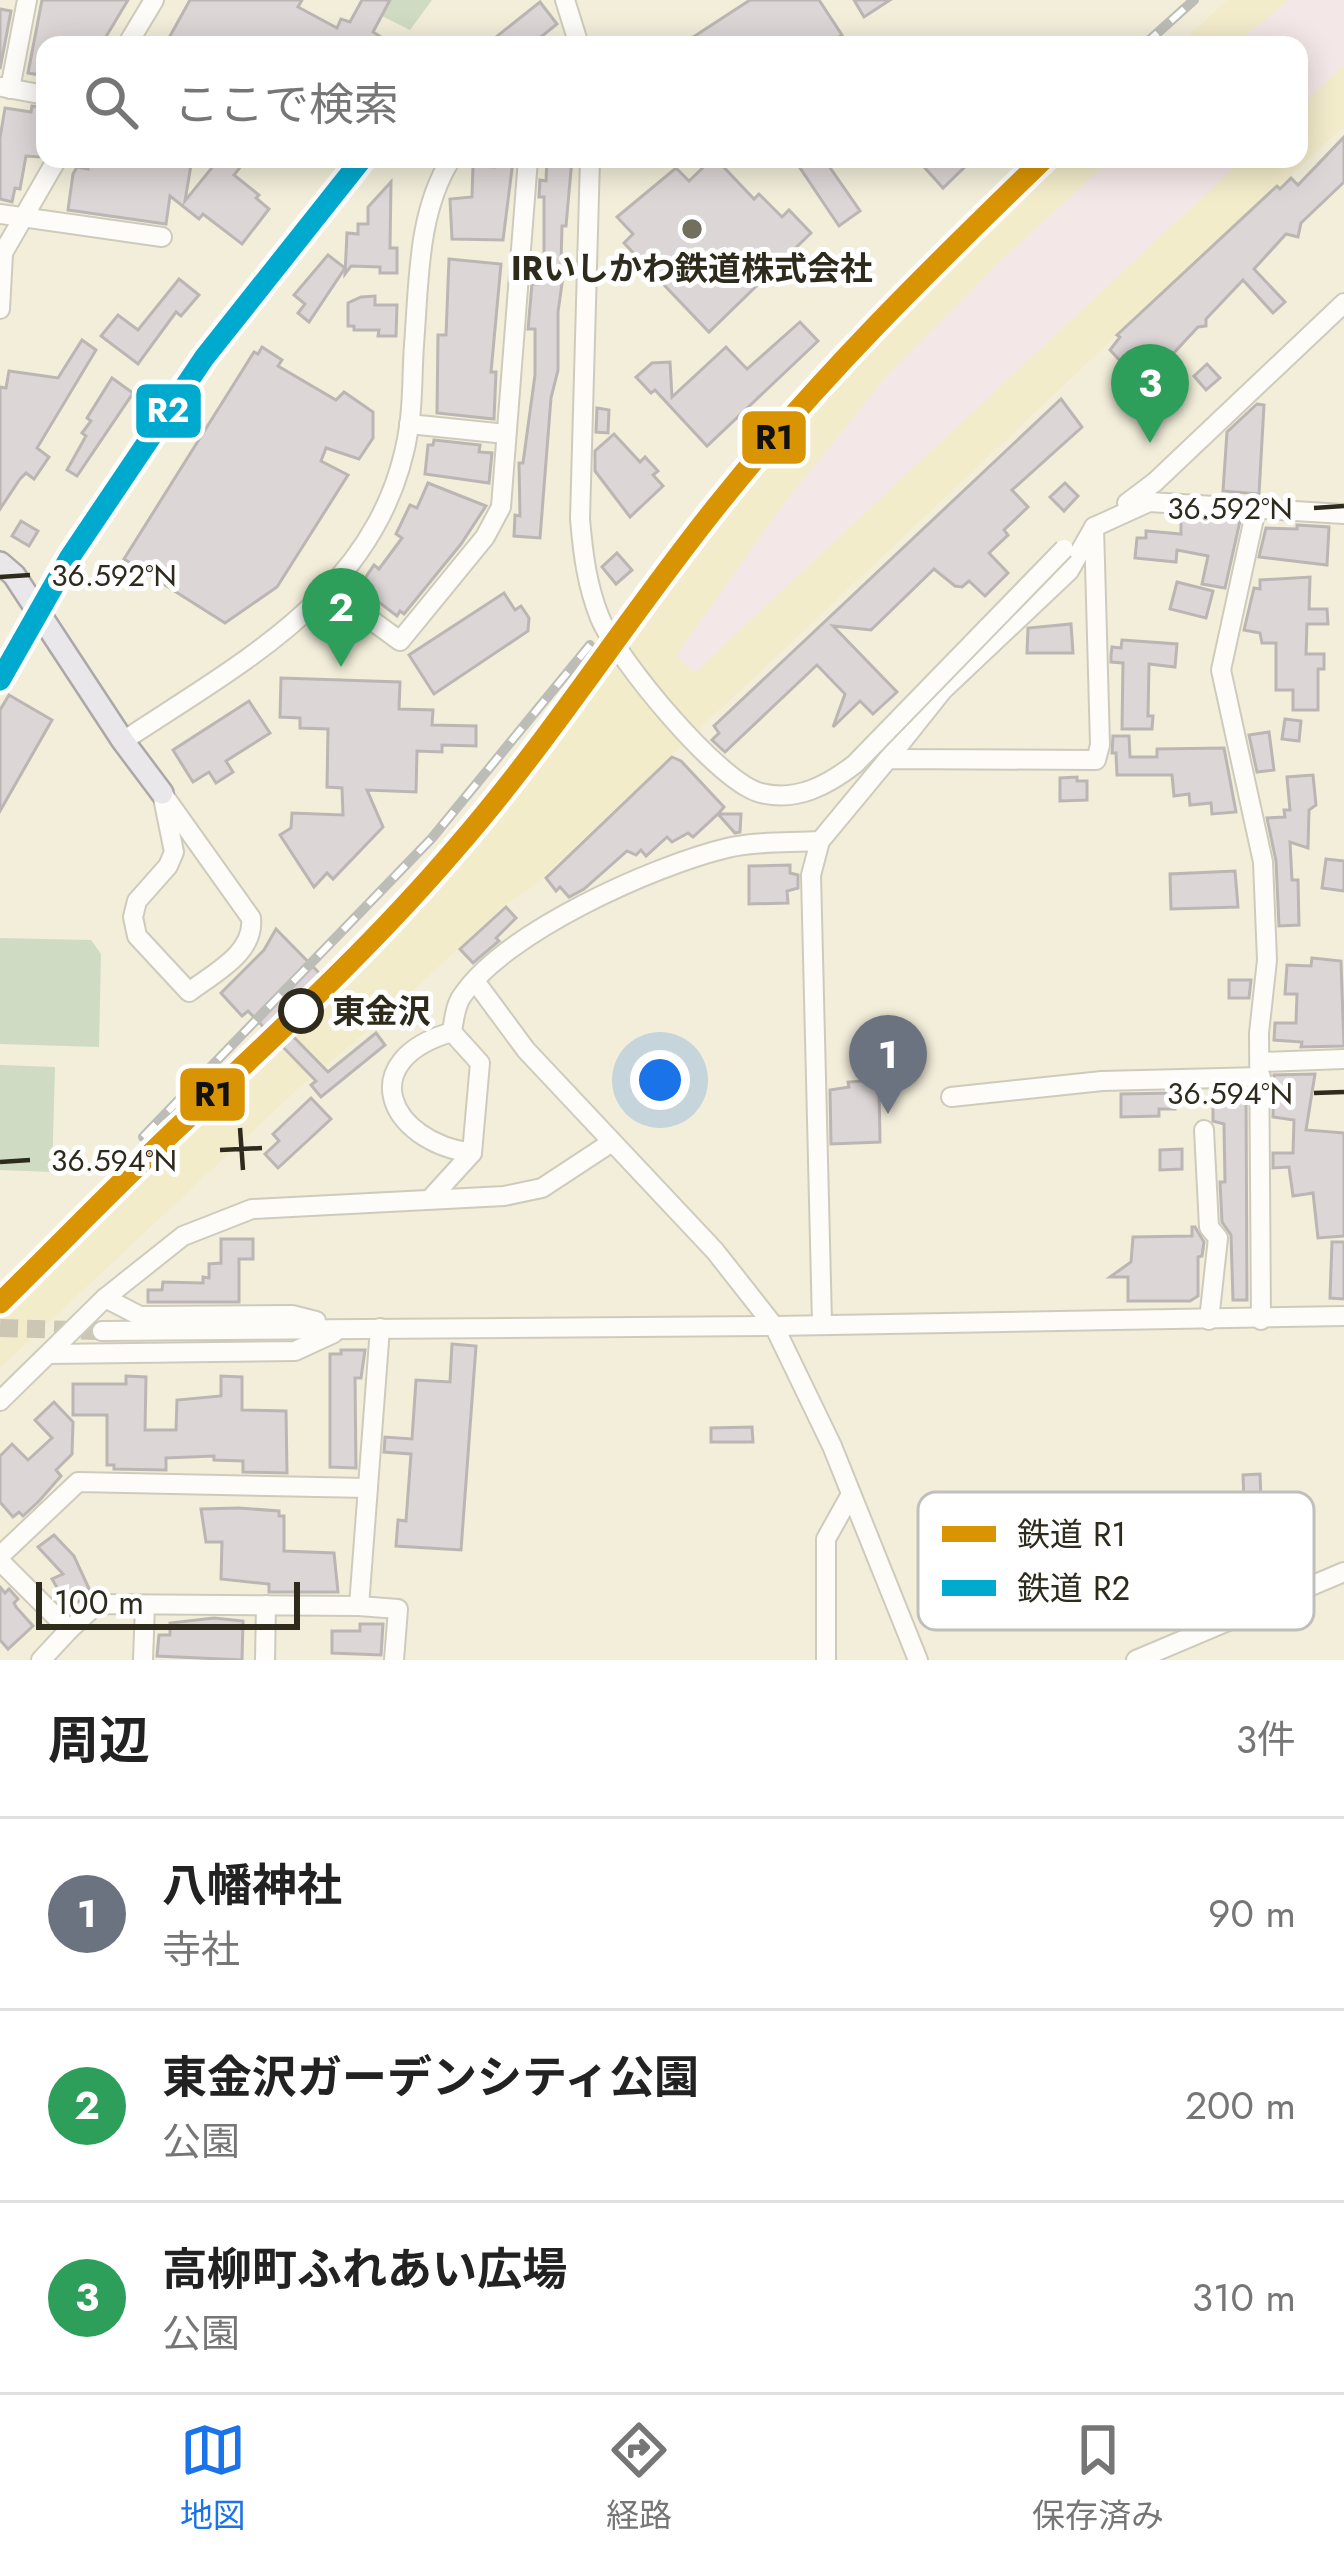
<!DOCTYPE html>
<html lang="ja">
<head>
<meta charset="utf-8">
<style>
  :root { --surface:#fff; --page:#f2f2f2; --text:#222; --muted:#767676; --line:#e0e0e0; --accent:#1a73e8 }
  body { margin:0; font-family:Jost,"Noto Sans JP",sans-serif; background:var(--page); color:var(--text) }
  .scale { position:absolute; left:36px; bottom:30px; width:264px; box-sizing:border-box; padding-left:12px; border:6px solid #2e2b1d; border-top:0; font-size:33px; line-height:42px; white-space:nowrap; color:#2e2b1d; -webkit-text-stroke:9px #fff; paint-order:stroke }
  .you { position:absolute; left:660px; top:1080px; width:42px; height:42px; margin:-30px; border:9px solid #fff; border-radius:50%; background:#1a73e8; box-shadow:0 0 0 18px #1a73e833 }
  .badge { display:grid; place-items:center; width:78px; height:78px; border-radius:50%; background:var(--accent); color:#fff; font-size:39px; font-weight:700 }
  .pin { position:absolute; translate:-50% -99px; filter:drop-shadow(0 3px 6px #0008) }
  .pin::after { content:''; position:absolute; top:63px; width:42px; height:36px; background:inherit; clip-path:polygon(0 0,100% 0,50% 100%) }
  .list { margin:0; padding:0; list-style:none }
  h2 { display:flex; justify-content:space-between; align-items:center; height:156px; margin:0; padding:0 48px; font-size:51px }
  h2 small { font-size:39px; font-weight:400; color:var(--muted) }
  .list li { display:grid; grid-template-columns:78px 1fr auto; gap:36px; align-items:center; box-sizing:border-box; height:192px; padding:0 48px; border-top:3px solid var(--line) }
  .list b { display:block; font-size:45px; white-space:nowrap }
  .list p { margin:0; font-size:39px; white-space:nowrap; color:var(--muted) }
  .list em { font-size:39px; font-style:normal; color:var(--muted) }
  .icon { flex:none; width:66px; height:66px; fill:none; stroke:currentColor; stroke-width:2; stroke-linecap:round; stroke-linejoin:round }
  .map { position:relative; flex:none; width:1344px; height:1660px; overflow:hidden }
  .search { position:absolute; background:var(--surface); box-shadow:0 6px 30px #0003; left:36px; right:36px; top:36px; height:132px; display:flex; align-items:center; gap:30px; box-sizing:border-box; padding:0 42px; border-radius:24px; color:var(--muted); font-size:45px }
  .sheet { height:732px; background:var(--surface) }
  nav { display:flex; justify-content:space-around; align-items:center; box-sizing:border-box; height:168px; border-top:3px solid var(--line); background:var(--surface); font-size:33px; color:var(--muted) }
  nav a { display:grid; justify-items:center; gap:6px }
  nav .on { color:var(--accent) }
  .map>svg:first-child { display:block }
</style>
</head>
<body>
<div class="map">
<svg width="1344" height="1660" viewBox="0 0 1344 1660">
  <rect width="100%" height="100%" fill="#f2eeda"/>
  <path fill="#f3eccb" d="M1227,0H1344V126L1280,186L1277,184L533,886L505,905L389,1013L301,1086L0,1368V1315L431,887L516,784L757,465L839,369L984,225L1056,159H1299V45H1179Z"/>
  <g fill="#f4e7e7">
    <path d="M1289,0H1344V65L1299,107V45H1233Z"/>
    <path d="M1111,159H1243L694,673L676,656L784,503L885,378L998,263Z"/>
  </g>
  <g fill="#d0dbc3">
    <path d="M391,0H432L410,30L382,16Z"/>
    <path d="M0,938L91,940L101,954L99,1047L0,1044Z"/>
    <path d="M0,1065L55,1067L52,1172L0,1170Z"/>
  </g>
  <g fill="#ddd6d6" stroke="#bbb6b3" stroke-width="3">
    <path d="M42,0H128L101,45H45V76L28,73Z"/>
    <path d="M190,0H302L298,7L337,28L341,19L350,22L362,0H390L373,32L394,45H165Z"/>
    <path d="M750,0H819L842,35L825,45H681Z"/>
    <path d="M854,0H890L864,17Z"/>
    <path d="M540,2L557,24L531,45H486Z"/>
    <path d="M0,9L11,11L0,69Z"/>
    <path d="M32,106L45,108V148L40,157L26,156L20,189L15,188L12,202L0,199V138L5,108L31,112Z"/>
    <path d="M1344,137V182L1301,223L1298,237L1286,234L1254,269L1285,302L1273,313L1243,280L1206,319V326L1198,327L1156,372L1137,359L1126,367L1110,350L1120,337L1117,335L1277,186L1280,189L1291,178L1298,185Z"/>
    <path d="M89,159H192L185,201L219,159H235L242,165L234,175L259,195L256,198L269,209L242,244L203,214L199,219L170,196L166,224L68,210L73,174L77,167L88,169Z"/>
    <path d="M495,159L513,161L503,240L452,239L450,199L472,197L473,166L495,167Z"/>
    <path d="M547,159H572L566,226H562L561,262H565L558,312V370L551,398L540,538L514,536L515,515L520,516L519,463H523L535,375V329H528L532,284H538L539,267L544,268V197H539L540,180L546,181Z"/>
    <path d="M712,159H716L754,199L759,194L782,217L789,210L811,233L709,332L624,243L633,234L617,217L676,168L689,181Z"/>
    <path d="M794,159H824L860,211L839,226Z"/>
    <path d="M934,159H973L943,188L925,168Z"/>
    <path d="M391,182L390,248H397V273H380V267L351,266L345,274L347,233L358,234V224H368V207Z"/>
    <path d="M328,255L345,268L309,322L298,313L305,304L294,295Z"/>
    <path d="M449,259L501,264L491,372H496L494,419L437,413L438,335H446Z"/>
    <path d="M179,279L199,295L181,316L176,312L138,364L101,336L118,315L138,330Z"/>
    <path d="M375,296V305H397L396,336H378L379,330H354V326H348V303L361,297Z"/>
    <path d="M800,322L818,341L707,446L655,390L651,393L636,377L652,363L670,362L672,397L726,347L747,369Z"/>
    <path d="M82,340L96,350L37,448L49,457L34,479L26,473L20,479L0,509V387L6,388L9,371L58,378Z"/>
    <path d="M262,347L282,360L278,366L336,400L344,392L373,412V438L359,459L326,448L321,461L348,475L277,587L225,623L124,559L254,352L258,354Z"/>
    <path d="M1207,364L1220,378L1206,390L1194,376Z"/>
    <path d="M112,378L133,393L77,476L67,470L86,436L82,433L91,421L87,418Z"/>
    <path d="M1061,399L1082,427L1012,490L1028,507L1004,530L1008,535L989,553L1008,573L985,596L969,581L962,587L955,586L934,569L871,630L833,626L897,692L873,714L860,701L833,727L845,694L817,665L725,752L712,740L719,733L714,726Z"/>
    <path d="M1257,404L1264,405L1259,494L1223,491L1227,432Z"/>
    <path d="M597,408L609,410L608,433L596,432Z"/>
    <path d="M614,434L640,462L645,457L658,471L653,475L663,486L630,517L595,471V451Z"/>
    <path d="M434,440L480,445L479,452L492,453L489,483L425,474L428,445H433Z"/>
    <path d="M428,483L486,506L461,544L404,614L400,611L397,616L359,587L374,565L379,569L402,538L396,534L410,505L417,508Z"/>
    <path d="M1065,483L1078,496L1064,511L1050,497Z"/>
    <path d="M1181,518L1240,521L1225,588L1202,584L1208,556L1177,550L1176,562L1135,558L1137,538H1146V531L1181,534Z"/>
    <path d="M21,521L38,531L29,546L12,536Z"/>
    <path d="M1297,525L1329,527L1327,565L1259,557L1266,528L1297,529Z"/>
    <path d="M617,553L632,570L616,584L602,567Z"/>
    <path d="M1310,577L1309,609H1327L1328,624H1307L1306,654H1324V669H1318V710H1293V690H1276V643H1262L1260,633L1244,630L1254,588L1260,589V580Z"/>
    <path d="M1177,582L1213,591L1206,618L1170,609Z"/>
    <path d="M504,593L515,610L521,606L529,618L528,631L434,694L409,655Z"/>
    <path d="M1071,624L1073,653H1027L1028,628Z"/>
    <path d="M1122,640L1177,644L1175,667L1149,664L1148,716H1153L1152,729H1122L1123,663L1111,662V655L1112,647L1121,648Z"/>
    <path d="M281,678L400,682L399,709L433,710L432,725L476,726V746L442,745V752L417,751L416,792L367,790L383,827L333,879L327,873L314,887L280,835L291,828L292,813L343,815L342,788L327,787L328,729L300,728V718L280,717Z"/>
    <path d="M9,695L52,720L0,811V710Z"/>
    <path d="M249,701L270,733L226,761L233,772L216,783L209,772L193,782L173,750Z"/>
    <path d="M1285,719L1301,721L1299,741L1282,739Z"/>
    <path d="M1269,732L1274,770L1257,772L1249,735Z"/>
    <path d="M1113,736H1129L1130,757H1157V749L1224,748L1236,812L1212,814L1211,803L1190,805L1189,794L1174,796L1172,775H1117L1116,753H1112Z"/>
    <path d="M672,757L681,761L724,807L718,814H741L740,832L735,833L718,814L693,837L688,833L672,842L667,837L646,856L641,850L636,855L627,851L584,889L569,897L560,887L556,891L546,878Z"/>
    <path d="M1313,775L1316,805L1309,810L1308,848L1290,842L1292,880H1298L1299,925L1279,926L1276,861L1267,818L1285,817L1284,810H1290L1287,777Z"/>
    <path d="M1077,777V781H1087V800L1060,801V778Z"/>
    <path d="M1326,859L1344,861V891L1322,888Z"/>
    <path d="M790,865V873L798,875V888L787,891L788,903L749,904V866Z"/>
    <path d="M1235,871L1238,907L1171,909L1170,874Z"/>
    <path d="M506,907L516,918L496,938L499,941L473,963L460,949Z"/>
    <path d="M276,929L324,978L279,1022L328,1072L376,1033L385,1045L321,1097L311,1085L316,1081L248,1011L242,1016L221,993L264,950Z"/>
    <path d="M1312,958L1341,961L1344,1046L1301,1047L1302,1042L1274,1040L1275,1023H1296L1297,994H1285L1287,965L1311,966Z"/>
    <path d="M1229,980H1251L1249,998H1229Z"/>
    <path d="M1315,1074L1306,1130L1344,1133V1236L1318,1238L1313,1193L1293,1196L1289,1167L1273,1168V1153H1293L1294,1120L1273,1117L1274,1075Z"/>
    <path d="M873,1080V1087H879L880,1142L831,1144L830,1090L849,1087L848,1082Z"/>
    <path d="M1236,1091H1246L1247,1300H1233L1231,1235L1222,1222L1220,1182H1225L1224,1124L1213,1121V1103H1236Z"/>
    <path d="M1175,1093V1109H1159V1116L1121,1117V1094Z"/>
    <path d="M311,1098L331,1119L278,1168L265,1154L279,1141L273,1134Z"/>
    <path d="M1182,1149V1169L1160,1170V1150Z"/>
    <path d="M1192,1227H1195L1204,1242L1202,1256L1198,1257V1296L1190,1301H1128V1277H1110L1131,1262L1133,1237L1192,1236Z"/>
    <path d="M221,1239H253V1259H239V1302H148V1290H162L163,1282L203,1283V1277L209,1278V1264L221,1263Z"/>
    <path d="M1332,1242H1344V1299L1330,1298Z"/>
    <path d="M452,1344L476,1346L461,1550L396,1546L398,1520L406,1521L411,1454L384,1452L385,1437L412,1439L416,1380L450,1382Z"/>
    <path d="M341,1350H365L361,1378H355L356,1468L330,1467V1354H341Z"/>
    <path d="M126,1376L146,1377L145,1430H176L177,1400L221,1396V1376L242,1377V1410L286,1411L287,1473L243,1472V1461L214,1460V1456L166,1458V1470L114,1469V1465H107V1415H73V1384H126Z"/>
    <path d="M54,1402L73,1422L72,1454L56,1470L61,1476L39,1501L23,1516L19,1512L13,1517L0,1502V1456L12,1444L28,1460L52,1438L35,1420Z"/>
    <path d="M752,1427L753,1442H711V1428Z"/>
    <path d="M1260,1474L1261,1500L1244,1501L1243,1475Z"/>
    <path d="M239,1508L279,1511V1516H284V1551L334,1553L338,1592H269V1584L221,1579L222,1542H206L201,1509Z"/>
    <path d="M54,1535L74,1556L91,1593L69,1608L52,1579L63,1574L38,1547Z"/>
    <path d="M0,1587L5,1593L9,1589L18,1599L14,1603L16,1607L33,1626L8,1649L0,1640Z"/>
    <path d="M214,1618L243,1621L242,1660L157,1656L159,1635H170V1623Z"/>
    <path d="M360,1624H383L381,1655L332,1653V1631H360Z"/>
  </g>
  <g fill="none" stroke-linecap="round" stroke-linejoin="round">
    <path stroke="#cbc7b4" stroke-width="18" stroke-dasharray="18 9" stroke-linecap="butt" d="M0,1328L102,1331"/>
    <g stroke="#cfcbbc" stroke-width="22">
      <g id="minor">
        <path d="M565,0L579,45"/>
        <path d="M127,45L154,0"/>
        <path d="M2,87L45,95"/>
        <path d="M10,89L27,0"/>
        <path d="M0,214L162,237"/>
        <path d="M0,258L57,159"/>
        <path d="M0,309L3,254"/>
        <path d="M409,424L506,434"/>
        <path d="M1127,503L1155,482L1344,303"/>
        <path d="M1256,509L1221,670L1263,862L1267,960L1259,1033L1261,1320"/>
        <path d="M580,519L590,159"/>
        <path d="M330,590L400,641L485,537L501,507L528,159"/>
        <path d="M123,741C245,660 385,589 409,427C413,401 412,372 414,345C419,283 417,213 451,159"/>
        <path d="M888,759L943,690L1069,571L1094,527L1149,502L1344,514"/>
        <path d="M162,793L251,918C255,953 214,973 189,992L137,936L133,917L137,901L168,866L174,852Z"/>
        <path d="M475,981L526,1050L715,1251L774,1326L832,1446L918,1660"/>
        <path d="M452,1032L480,1063L472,1153C387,1141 354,1060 452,1032C454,1020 455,1006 462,996C505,932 653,866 727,848C756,841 790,843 820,841"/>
        <path d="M1260,1062L1344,1059"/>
        <path d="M951,1097L1102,1081L1261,1077"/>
        <path d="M1204,1130L1209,1227L1218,1238L1209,1320"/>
        <path d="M431,1198L472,1153"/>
        <path d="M105,1298L140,1316L292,1315L316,1321"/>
        <path d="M822,1323L811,875L820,841L888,759L1096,760L1100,745L1094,527"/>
        <path d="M380,1328L359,1606L398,1609L394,1660"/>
        <path d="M102,1331L774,1326L1344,1316"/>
        <path d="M49,1354L295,1351L334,1333"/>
        <path d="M0,1401L105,1298L183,1236L252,1209L504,1196L542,1188L612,1142"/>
        <path d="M0,1556L78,1482L368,1488"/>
        <path d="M0,1561L69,1630L41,1660"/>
        <path d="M69,1630L97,1604L359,1606"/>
        <path d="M143,1660L145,1605"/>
        <path d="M265,1660L266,1605"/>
        <path d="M826,1660V1539L851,1494"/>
        <path d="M1136,1660L1344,1572"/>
      </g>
    </g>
    <g stroke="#ada8a8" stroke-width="26">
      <path id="major" d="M0,563L14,575L123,741L162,793"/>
    </g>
    <use href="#minor" stroke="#fdfcf9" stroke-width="18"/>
    <use href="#major" stroke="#eae7ea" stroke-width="21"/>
    <g stroke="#bdbdb8" stroke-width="10">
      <g id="rail">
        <path d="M1144,45L1194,0"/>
        <path d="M143,1137L432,838L590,645"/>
        <path d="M0,1303C58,1246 115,1187 174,1131C271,1039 369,950 456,848C551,739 629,615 720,502C819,378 930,269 1044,159"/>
      </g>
    </g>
    <use href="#rail" stroke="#fff" stroke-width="6" stroke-dasharray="18" stroke-linecap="butt"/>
    <g stroke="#cfcbbc" stroke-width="22" stroke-linecap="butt">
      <path id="minor-bridge" d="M580,519C583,554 587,586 600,618C618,660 719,783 761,793C797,802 828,785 855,764L1064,549"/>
    </g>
    <use href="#minor-bridge" stroke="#fdfcf9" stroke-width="18"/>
    <g stroke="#fff" stroke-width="30">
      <path id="rail-1" d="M0,1303C58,1246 115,1187 174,1131C271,1039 369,950 456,848C551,739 629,615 720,502C819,378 930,269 1044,159"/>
    </g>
    <g stroke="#fff" stroke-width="30">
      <path id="rail-2" d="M0,680L70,557L204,358L362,159"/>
    </g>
    <use href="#rail-1" stroke="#d99404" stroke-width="21"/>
    <use href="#rail-2" stroke="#00a9ce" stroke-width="21"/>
  </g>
  <path fill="none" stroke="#2e2b1d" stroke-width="4.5" d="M1314,508L1344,506M0,577L30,575M1314,1093L1344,1092M240,1128L243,1170M220,1150L262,1148M0,1162L30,1160"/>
  <circle fill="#736f5f" stroke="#fff" stroke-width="4.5" cx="692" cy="229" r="12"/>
  <circle fill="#fff" stroke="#2e2b1d" stroke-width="6" cx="301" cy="1011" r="20"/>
  <g text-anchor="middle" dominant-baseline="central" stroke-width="10" stroke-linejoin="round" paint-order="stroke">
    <g font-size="33" font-weight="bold" fill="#2e2b1d" stroke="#fff">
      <text x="692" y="268">IRいしかわ鉄道株式会社</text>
    </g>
    <g font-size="33" font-weight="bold" fill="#2e2b1d" stroke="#fff" text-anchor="start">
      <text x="332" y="1011">東金沢</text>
    </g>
  </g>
  <rect x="918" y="1492" width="396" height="138" rx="18" fill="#fff" stroke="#c0bfbb" stroke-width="3"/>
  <rect x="942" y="1526" width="54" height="16" fill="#d99404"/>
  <rect x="942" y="1580" width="54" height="16" fill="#00a9ce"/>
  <g font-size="33" fill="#2e2b1d">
    <text x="1017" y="1546">鉄道 R1</text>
    <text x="1017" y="1600">鉄道 R2</text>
  </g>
  <g font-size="30" text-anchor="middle" fill="#2e2b1d" stroke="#fff" stroke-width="10" stroke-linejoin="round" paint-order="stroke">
    <text x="1230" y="519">36.592°N</text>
    <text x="114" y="586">36.592°N</text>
    <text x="1230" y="1104">36.594°N</text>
    <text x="114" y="1171">36.594°N</text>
  </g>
  <g stroke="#fff" stroke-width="4.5">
    <rect x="134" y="382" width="69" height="58" rx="12" fill="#00a9ce"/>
    <rect x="740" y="409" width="68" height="57" rx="12" fill="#d99404"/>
    <rect x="178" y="1066" width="69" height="57" rx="12" fill="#d99404"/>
  </g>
  <g font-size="33" text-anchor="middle" font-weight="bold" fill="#fff">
    <text x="168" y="422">R2</text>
  </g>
  <g font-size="33" text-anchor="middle" font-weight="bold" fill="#111">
    <text x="774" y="449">R1</text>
    <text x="213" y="1106">R1</text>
  </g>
</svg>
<div class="scale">100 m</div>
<div class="you"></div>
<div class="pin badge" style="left:888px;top:1114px;background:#6b7280">1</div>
<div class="pin badge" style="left:341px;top:667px;background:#2e9e5b">2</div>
<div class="pin badge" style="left:1150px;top:443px;background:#2e9e5b">3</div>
<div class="search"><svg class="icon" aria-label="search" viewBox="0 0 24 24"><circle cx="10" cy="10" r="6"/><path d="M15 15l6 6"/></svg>ここで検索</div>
</div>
<section class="sheet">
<h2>周辺<small>3件</small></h2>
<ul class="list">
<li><span class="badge" style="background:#6b7280">1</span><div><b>八幡神社</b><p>寺社</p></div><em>90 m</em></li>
<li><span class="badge" style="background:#2e9e5b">2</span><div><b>東金沢ガーデンシティ公園</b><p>公園</p></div><em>200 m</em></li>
<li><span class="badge" style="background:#2e9e5b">3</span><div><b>高柳町ふれあい広場</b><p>公園</p></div><em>310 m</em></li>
</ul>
</section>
<nav>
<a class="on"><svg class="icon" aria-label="map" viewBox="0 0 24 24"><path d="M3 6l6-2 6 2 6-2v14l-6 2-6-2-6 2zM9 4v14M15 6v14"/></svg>地図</a>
<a><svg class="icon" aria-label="directions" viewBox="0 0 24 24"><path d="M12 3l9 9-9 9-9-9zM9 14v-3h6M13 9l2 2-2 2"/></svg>経路</a>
<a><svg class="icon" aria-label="saved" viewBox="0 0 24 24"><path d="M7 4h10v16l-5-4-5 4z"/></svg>保存済み</a>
</nav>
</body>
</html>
